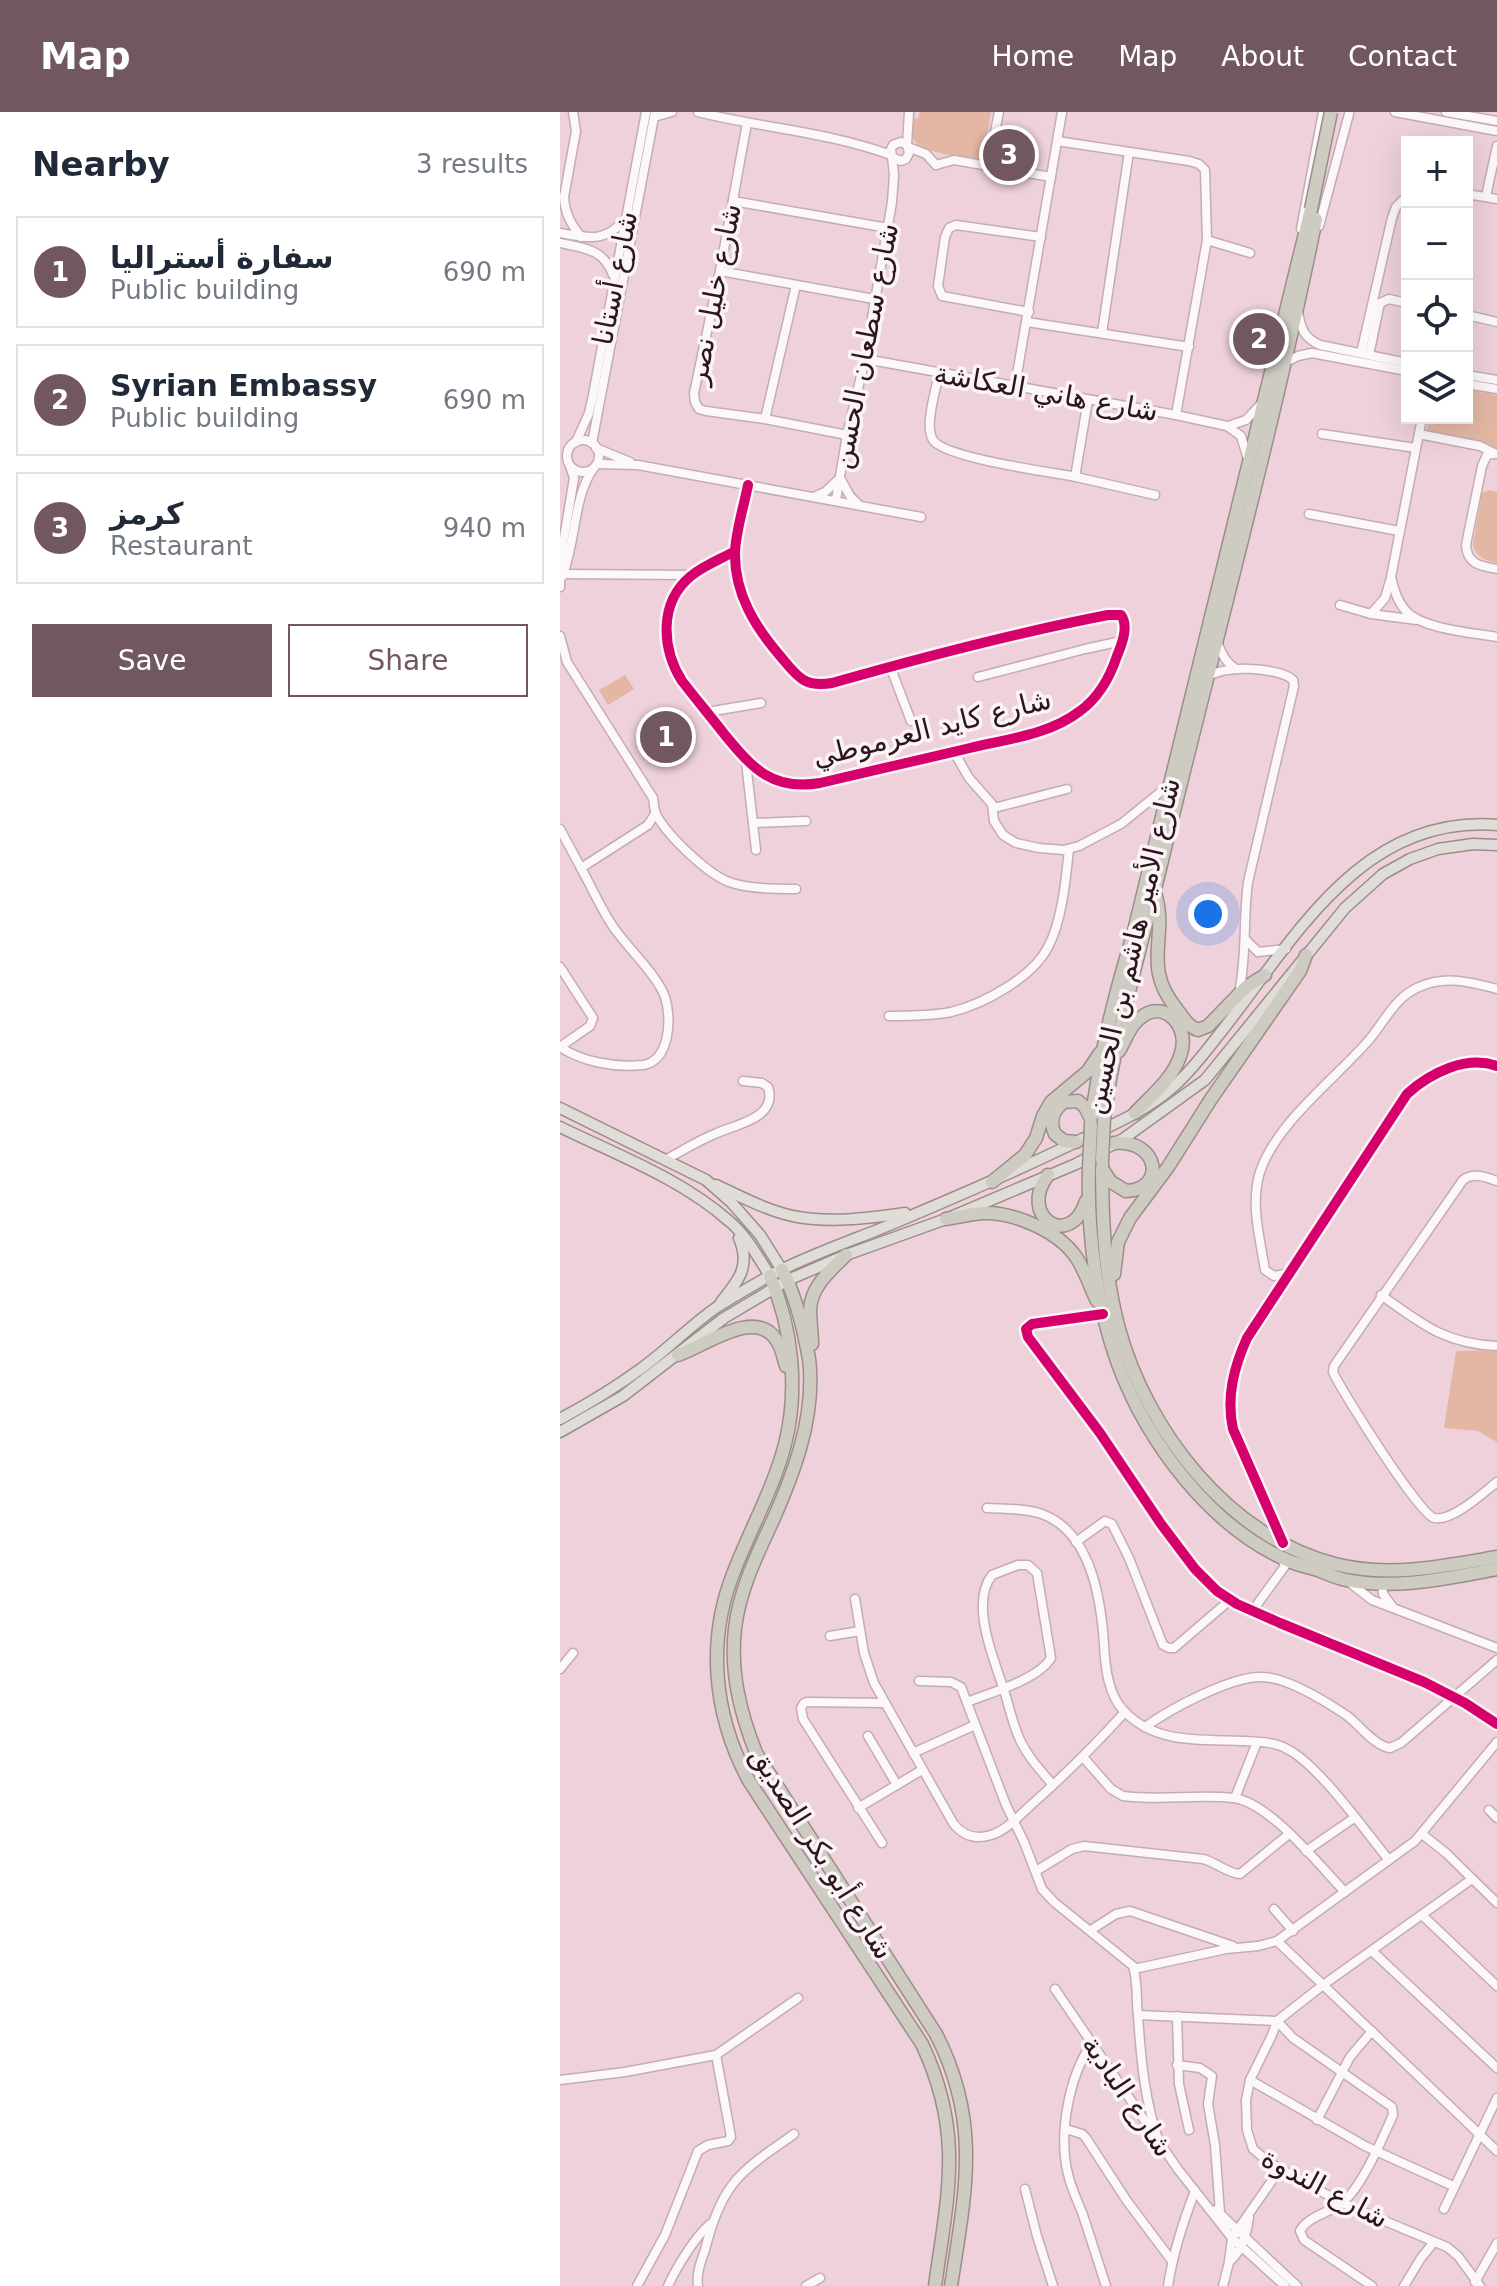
<!DOCTYPE html>
<html lang="en">
<head>
<meta charset="utf-8">
<style>
  :root { --surface:#fff; --page:#f6f6f7; --text:#1f2937; --muted:#747a83; --line:#e0e1e3; --accent:#71575f }
  body { margin:0; font-family:"DejaVu Sans","Noto Naskh Arabic",sans-serif; background:var(--page); color:var(--text) }
  .controls { position:absolute; right:24px; top:24px; display:grid; overflow:hidden; border-radius:0px; box-shadow:0 8px 32px #0002 }
  .controls button { width:72px; height:72px; display:grid; place-items:center; padding:0; border:0; border-bottom:2px solid var(--line); background:var(--surface); color:var(--text); font:40px sans-serif }
  .you { position:absolute; left:648px; top:802px; width:28px; height:28px; margin:-20px; border:6px solid #fff; border-radius:50%; background:#1a73e8; box-shadow:0 0 0 12px #1a73e833 }
  .badge { display:grid; place-items:center; width:52px; height:52px; border-radius:50%; background:var(--accent); color:#fff; font-size:26px; font-weight:700 }
  .pin { position:absolute; translate:-50% -50%; border:4px solid #fff; box-shadow:0 2px 8px #0006 }
  .list { margin:0; padding:0; list-style:none }
  h2 { display:flex; justify-content:space-between; align-items:center; height:104px; margin:0; padding:0 32px; font-size:34px }
  h2 small { font-size:26px; font-weight:400; color:var(--muted) }
  .list li { display:grid; grid-template-columns:52px 1fr auto; gap:24px; align-items:center; box-sizing:border-box; height:112px; margin:0 16px 16px; padding:0 16px; border:2px solid var(--line); border-radius:0px }
  .list b { display:block; font-size:30px; white-space:nowrap }
  .list p { margin:0; font-size:26px; white-space:nowrap; color:var(--muted) }
  .list em { font-size:26px; font-style:normal; color:var(--muted) }
  .actions { display:flex; gap:16px; padding:24px 32px }
  .actions a { flex:1; padding:18px 0; border:2px solid var(--accent); border-radius:0px; text-align:center; font-size:28px; color:var(--accent) }
  .actions .main { background:var(--accent); color:#fff }
  .icon { flex:none; width:44px; height:44px; fill:none; stroke:currentColor; stroke-width:2; stroke-linecap:round; stroke-linejoin:round }
  .map { position:relative; flex:none; width:937px; height:2174px; overflow:hidden }
  header { display:flex; align-items:center; gap:48px; box-sizing:border-box; height:112px; padding:0 40px; background:var(--accent); color:#fff }
  header strong { font-size:38px }
  nav { display:flex; gap:44px; margin-inline-start:auto; font-size:28px }
  main { display:flex }
  aside { flex:1; background:var(--surface) }
  .map>svg:first-child { display:block }
</style>
</head>
<body>
<header>
<strong>Map</strong>
<nav><a>Home</a><a>Map</a><a>About</a><a>Contact</a></nav>
</header>
<main>
<aside>
<h2>Nearby<small>3 results</small></h2>
<ul class="list">
<li><span class="badge">1</span><div><b>سفارة أستراليا</b><p>Public building</p></div><em>690 m</em></li>
<li><span class="badge">2</span><div><b>Syrian Embassy</b><p>Public building</p></div><em>690 m</em></li>
<li><span class="badge">3</span><div><b>كرمز</b><p>Restaurant</p></div><em>940 m</em></li>
</ul>
<div class="actions"><a class="main">Save</a><a>Share</a></div>
</aside>
<div class="map">
<svg width="937" height="2174" viewBox="0 0 937 2174">
  <rect width="100%" height="100%" fill="#eed1da"/>
  <g fill="#e4b7a4">
    <path d="M360,0H431L425,36L430,37L425,45C413,48 364,41 356,31C350,24 352,15 354,6L358,7Z"/>
    <path d="M907,278L937,283V336L867,320L868,306H907Z"/>
    <path d="M930,378L937,380V451C926,449 915,445 913,432L922,381Z"/>
    <path d="M65,563L74,577L48,593L39,578Z"/>
    <path d="M937,1238V1330L918,1319L884,1316L896,1239Z"/>
  </g>
  <g fill="none" stroke-linecap="round" stroke-linejoin="round">
    <g stroke="#c5acb4" stroke-width="11">
      <g id="minor">
        <path d="M13,0L16,19L4,85C5,102 11,112 21,125"/>
        <path d="M138,0C202,16 269,20 331,43"/>
        <path d="M835,0L937,19"/>
        <path d="M886,0L937,9"/>
        <path d="M94,5L112,0"/>
        <path d="M187,11L160,159L134,281L135,290L139,297L146,299L205,307L287,323"/>
        <path d="M497,29L629,49L639,52L645,58L647,128L616,303"/>
        <path d="M347,33L341,30L333,33L331,37L332,45L341,49L346,47L349,41L347,33L349,0"/>
        <path d="M348,35L366,42L376,53"/>
        <path d="M376,53L394,48L491,65"/>
        <path d="M428,54L439,0"/>
        <path d="M907,82L937,87"/>
        <path d="M926,84L937,34"/>
        <path d="M173,89L328,116"/>
        <path d="M759,114L789,2"/>
        <path d="M741,117L763,0"/>
        <path d="M0,121C29,126 43,131 65,108"/>
        <path d="M647,128L690,141"/>
        <path d="M0,131C24,136 44,137 53,163"/>
        <path d="M160,159L314,187"/>
        <path d="M469,200L382,184L378,174L385,125L389,116L396,113L481,125"/>
        <path d="M738,200C741,217 744,226 760,233L847,251"/>
        <path d="M907,203L937,210"/>
        <path d="M467,210L629,235"/>
        <path d="M542,221L569,40"/>
        <path d="M801,241L832,106L836,95L847,84"/>
        <path d="M809,243L820,191L829,187L847,191"/>
        <path d="M305,247L616,303L667,314L681,324L687,344"/>
        <path d="M724,251L738,244L752,241L847,259"/>
        <path d="M379,261C376,278 364,314 373,328C384,346 491,360 516,365C542,371 569,377 595,383"/>
        <path d="M907,263L937,268"/>
        <path d="M907,272L937,277"/>
        <path d="M455,274L502,0"/>
        <path d="M862,306L831,465C834,477 837,489 846,499C862,517 914,521 937,525"/>
        <path d="M205,307L236,173"/>
        <path d="M668,314L686,308L702,291"/>
        <path d="M762,322L856,336"/>
        <path d="M859,322L920,334L936,342"/>
        <circle cx="23" cy="344" r="16"/>
        <path d="M16,330L29,301L33,283L86,0"/>
        <path d="M32,331L95,0"/>
        <path d="M36,336L70,350"/>
        <path d="M934,342L927,343L922,354L906,433C907,452 920,454 937,457"/>
        <path d="M37,352L78,353L361,405"/>
        <path d="M515,365L528,288"/>
        <path d="M256,384L265,380L280,366L290,384L298,392"/>
        <path d="M276,388L287,323L305,247L332,90L334,63L332,45"/>
        <path d="M749,402L839,419"/>
        <path d="M175,439C161,447 143,454 131,464C98,491 102,537 122,569C136,587 151,605 165,623C193,657 213,679 260,671C310,659 360,648 410,636C447,627 489,623 520,599C538,586 550,565 557,544C562,532 569,514 561,503H548C455,521 363,545 272,571C244,576 237,564 221,545C195,515 174,481 175,440C176,418 184,394 188,373"/>
        <path d="M1,462L132,463"/>
        <path d="M2,465C16,431 13,386 33,357"/>
        <path d="M0,475V450L14,366L10,354"/>
        <path d="M780,493L811,502L857,508"/>
        <path d="M811,502L825,486L830,469"/>
        <path d="M0,524L7,550L93,686C94,692 94,699 97,704C109,725 149,764 172,771C193,777 215,777 236,777"/>
        <path d="M657,530C662,542 665,550 676,557"/>
        <path d="M330,554L351,609"/>
        <path d="M418,565L525,537L562,529"/>
        <path d="M647,566C660,552 719,555 733,568L734,574L688,770C683,807 687,844 679,881"/>
        <path d="M147,600L201,591"/>
        <path d="M394,640L409,666L432,692L434,709L443,723L456,731L479,736L504,738L519,734L561,712L608,674"/>
        <path d="M186,650L196,738"/>
        <path d="M434,696L507,677"/>
        <path d="M193,711L246,709"/>
        <path d="M0,717L21,756L88,713L95,702"/>
        <path d="M685,827L698,840L726,837"/>
        <path d="M0,855L33,906L30,914L0,935"/>
        <path d="M329,904C350,904 371,904 391,900C424,892 473,865 488,835C502,810 506,766 509,737"/>
        <path d="M0,935C23,950 55,956 83,953C110,949 112,906 105,885C97,863 68,836 54,816C41,797 32,776 21,756"/>
        <path d="M105,1048C122,1039 139,1028 157,1021C177,1012 218,1006 208,975L202,971L183,969"/>
        <path d="M937,1069C925,1065 914,1060 903,1068L774,1254L773,1260C782,1280 859,1402 874,1406C892,1410 923,1381 937,1370"/>
        <path d="M731,1161L714,1164L705,1158C700,1126 690,1092 700,1060C716,1011 776,966 809,928C825,909 835,885 859,875C885,863 911,870 937,877"/>
        <path d="M821,1183C862,1212 885,1232 937,1234"/>
        <path d="M543,1202L472,1212L466,1217L468,1225L540,1321L601,1412L635,1457L657,1479L677,1492L720,1511L864,1570L905,1591L937,1612"/>
        <path d="M427,1396C445,1397 465,1396 482,1402C531,1420 541,1487 544,1532C545,1554 548,1584 565,1600C597,1633 644,1627 685,1629C699,1630 715,1630 727,1637C758,1652 805,1719 829,1748"/>
        <path d="M722,1429L673,1317C666,1285 674,1255 687,1226L847,982C870,961 906,943 937,954"/>
        <path d="M516,1430L545,1409L552,1412L569,1446L603,1533L609,1536H614L670,1488"/>
        <path d="M789,1470L812,1488L937,1536"/>
        <path d="M822,1470L823,1482L832,1494"/>
        <path d="M295,1487L304,1541L314,1571L393,1711C403,1724 415,1728 431,1723C447,1718 459,1704 471,1693C504,1664 535,1633 565,1600"/>
        <path d="M693,1498L725,1454L722,1446"/>
        <path d="M270,1524L300,1519"/>
        <path d="M0,1557L13,1541"/>
        <path d="M359,1569L391,1570L401,1575L446,1693L464,1730L482,1777L494,1790L573,1854C578,1869 576,1888 578,1904C581,1948 585,1992 600,2033"/>
        <path d="M407,1590C430,1581 479,1567 491,1546L477,1461L468,1453H458L432,1463C410,1491 433,1545 443,1575C449,1593 452,1611 460,1628C468,1645 481,1659 493,1673"/>
        <path d="M585,1615C610,1597 673,1563 703,1565C728,1566 765,1589 786,1603C800,1613 813,1633 830,1636L841,1631L937,1548"/>
        <path d="M308,1624L337,1673"/>
        <path d="M353,1641L415,1613"/>
        <path d="M523,1645L551,1677L563,1684C600,1689 637,1682 674,1686C710,1691 759,1753 785,1780"/>
        <path d="M675,1686L697,1630"/>
        <path d="M298,1696L362,1658"/>
        <path d="M929,1698L937,1706"/>
        <path d="M862,1722L886,1741L937,1791"/>
        <path d="M322,1731L243,1607L241,1596L244,1591L247,1590L324,1591"/>
        <path d="M746,1739L794,1706"/>
        <path d="M476,1759L512,1737L524,1734L643,1747C655,1750 669,1762 680,1762L729,1722"/>
        <path d="M714,1797L733,1819"/>
        <path d="M862,1803L937,1874"/>
        <path d="M531,1818L556,1802L570,1799L673,1834"/>
        <path d="M717,1829L937,2039"/>
        <path d="M812,1839L937,1956"/>
        <path d="M574,1857L666,1837L698,1834L717,1829L855,1729L937,1630"/>
        <path d="M495,1877L617,2056L672,2126L725,2174"/>
        <path d="M578,1903L717,1909L763,1873L912,1767"/>
        <path d="M617,1904L619,1972L629,2018"/>
        <path d="M717,1909L712,1923L690,1968L686,1988L687,2018L693,2037L710,2051L782,2091L887,2135L898,2144L920,2174"/>
        <path d="M717,1909L733,1926L832,1995L833,2003C822,2027 802,2075 782,2091C769,2101 748,2104 740,2119L744,2128L812,2174"/>
        <path d="M532,1931C509,1964 498,2022 508,2062C511,2076 518,2090 523,2103C531,2127 538,2150 546,2174"/>
        <path d="M617,1953L640,1956L652,1964L648,1992L655,2033L660,2101"/>
        <path d="M0,1968L65,1960L156,1943L238,1886"/>
        <path d="M690,1968L805,2034L893,2074"/>
        <path d="M757,2008L790,1945L812,1919"/>
        <path d="M506,2017L522,2022L526,2026L567,2089L612,2149"/>
        <path d="M465,2077L477,2124L493,2174"/>
        <path d="M884,2097L937,1986"/>
        <path d="M656,2098L737,2174"/>
        <path d="M669,2150C682,2139 687,2121 689,2105"/>
        <path d="M915,2170L937,2131"/>
        <path d="M77,2174L105,2123L138,2039L148,2033L168,2029L171,2025L156,1943"/>
        <path d="M108,2174C116,2156 137,2121 153,2110"/>
        <path d="M138,2174C136,2162 141,2149 145,2138C150,2118 157,2096 168,2079C183,2055 211,2039 234,2022"/>
        <path d="M246,2174L260,2166"/>
        <path d="M608,2174C613,2141 623,2110 635,2079"/>
        <path d="M663,2174L669,2150L672,2126L720,2057"/>
        <path d="M844,2174L861,2146L874,2130"/>
      </g>
    </g>
    <g stroke="#9b8e89" stroke-width="13">
      <g id="major">
        <path d="M0,996L146,1068L171,1090L200,1123L222,1158"/>
        <path d="M0,1015C57,1043 120,1066 169,1109C186,1123 198,1145 210,1164"/>
        <path d="M156,1073C182,1085 209,1100 238,1105C273,1111 310,1106 345,1101"/>
        <path d="M161,1190C179,1168 191,1154 179,1126"/>
        <path d="M0,1307C28,1292 56,1275 82,1256C108,1237 131,1213 157,1195C174,1184 192,1174 209,1164C243,1146 279,1133 315,1119C382,1091 448,1063 514,1031C547,1015 585,1000 613,975C630,960 644,942 657,925C732,832 798,702 937,713"/>
        <path d="M0,1320L63,1284L164,1206L228,1168L286,1143L386,1107L516,1052L563,1027L645,968L785,796L823,762L850,747L878,737L913,732L937,733"/>
      </g>
    </g>
    <g stroke="#9b8e89" stroke-width="15">
      <g id="highway">
        <path d="M595,781C609,825 581,853 616,896C623,905 627,914 638,918L648,914L686,875L705,863"/>
        <path d="M559,939C565,929 569,915 579,907C603,885 630,914 621,941C614,966 592,983 575,1001"/>
        <path d="M544,1007C556,915 584,826 605,736C656,526 713,318 756,107"/>
        <path d="M531,1013C538,949 554,884 573,823L751,97"/>
        <path d="M516,1030L504,1029L495,1022C489,1010 493,998 504,990L518,989L525,995L532,1009"/>
        <path d="M542,1048C542,1105 544,1162 559,1217C587,1319 669,1425 775,1452C829,1466 884,1454 937,1445"/>
        <path d="M529,1055C527,1118 536,1192 558,1252C587,1330 650,1415 729,1449C738,1453 748,1455 758,1458C767,1462 777,1466 786,1468C836,1478 888,1466 937,1457"/>
        <path d="M543,1058L551,1070L566,1079C606,1078 600,1027 554,1031"/>
        <path d="M488,1063C457,1104 510,1139 526,1089"/>
        <path d="M432,1070L465,1043L476,1026L483,1004L491,990L528,959L540,941"/>
        <path d="M386,1107C398,1105 410,1102 423,1101C454,1100 498,1119 516,1145C525,1158 530,1175 537,1189"/>
        <path d="M222,1158C233,1178 239,1200 244,1222C246,1234 250,1246 250,1258C253,1310 234,1360 214,1406C198,1441 180,1476 175,1516C170,1560 180,1600 196,1641L376,1922C422,2011 405,2081 391,2174"/>
        <path d="M554,1162L558,1130L570,1106L608,1055L651,987L740,859L746,843"/>
        <path d="M210,1164C232,1215 239,1277 225,1332C214,1375 191,1416 175,1457C146,1527 153,1602 189,1669L362,1932C404,2021 388,2081 375,2174"/>
        <path d="M252,1232C252,1221 250,1209 250,1198C251,1174 270,1159 286,1143"/>
        <path d="M118,1243C145,1234 196,1194 217,1229C222,1236 223,1245 226,1254"/>
      </g>
    </g>
    <use href="#minor" stroke="#fcf8f9" stroke-width="8"/>
    <use href="#major" stroke="#e0ddd8" stroke-width="10"/>
    <use href="#highway" stroke="#cecbc2" stroke-width="12"/>
    <g stroke="#9b8e89" stroke-width="15" stroke-linecap="butt">
      <g id="highway-bridge">
        <path d="M751,97L771,0"/>
        <path d="M542,1048L544,1007"/>
        <path d="M529,1055L531,1013"/>
      </g>
    </g>
    <use href="#highway-bridge" stroke="#cecbc2" stroke-width="12"/>
    <g stroke="#fbf4f6" stroke-width="15">
      <g id="cycleway">
        <path d="M175,439C161,447 143,454 131,464C98,491 102,537 122,569C136,587 151,605 165,623C193,657 213,679 260,671C310,659 360,648 410,636C447,627 489,623 520,599C538,586 550,565 557,544C562,532 569,514 561,503H548C455,521 363,545 272,571C244,576 237,564 221,545C195,515 174,481 175,440C176,418 184,394 188,373"/>
        <path d="M543,1202L472,1212L466,1217L468,1225L540,1321L601,1412L635,1457L657,1479L677,1492L720,1511L864,1570L905,1591L937,1612"/>
        <path d="M723,1431L673,1317C666,1285 674,1255 687,1226L847,982C870,961 906,943 937,954"/>
      </g>
    </g>
    <use href="#cycleway" stroke="#d6006c" stroke-width="10"/>
  </g>
  <g text-anchor="middle" dominant-baseline="central" stroke-width="7" stroke-linejoin="round" paint-order="stroke">
    <g font-size="28" fill="#2d151d" stroke="#fbf4f6">
      <text transform="translate(55 166) rotate(-79)">شارع أستانا</text>
      <text transform="translate(154 182) rotate(-79)">شارع خليل نصر</text>
      <text transform="translate(305 234) rotate(-79)">شارع سطعان الحسن</text>
      <text transform="translate(486 280) rotate(10)">شارع هاني العكاشة</text>
      <text transform="translate(372 616) rotate(-14)">شارع كايد العرموطي</text>
      <text transform="translate(572 834) rotate(-77)">شارع الأمير هاشم بن الحسين</text>
      <text transform="translate(262 1741) rotate(58)">شارع أبو بكر الصديق</text>
      <text transform="translate(568 1984) rotate(56)">شارع البادية</text>
      <text transform="translate(765 2076) rotate(28)">شارع الندوة</text>
    </g>
  </g>
</svg>
<div class="controls">
<button>+</button>
<button>−</button>
<button><svg class="icon" aria-label="locate" viewBox="0 0 24 24"><circle cx="12" cy="12" r="6"/><path d="M12 2v4M12 18v4M2 12h4M18 12h4"/></svg></button>
<button><svg class="icon" aria-label="layers" viewBox="0 0 24 24"><path d="M12 4l9 5-9 5-9-5zM3 14l9 5 9-5"/></svg></button>
</div>
<div class="you"></div>
<div class="pin badge" style="left:106px;top:625px">1</div>
<div class="pin badge" style="left:699px;top:227px">2</div>
<div class="pin badge" style="left:449px;top:43px">3</div>
</div>
</main>
</body>
</html>
